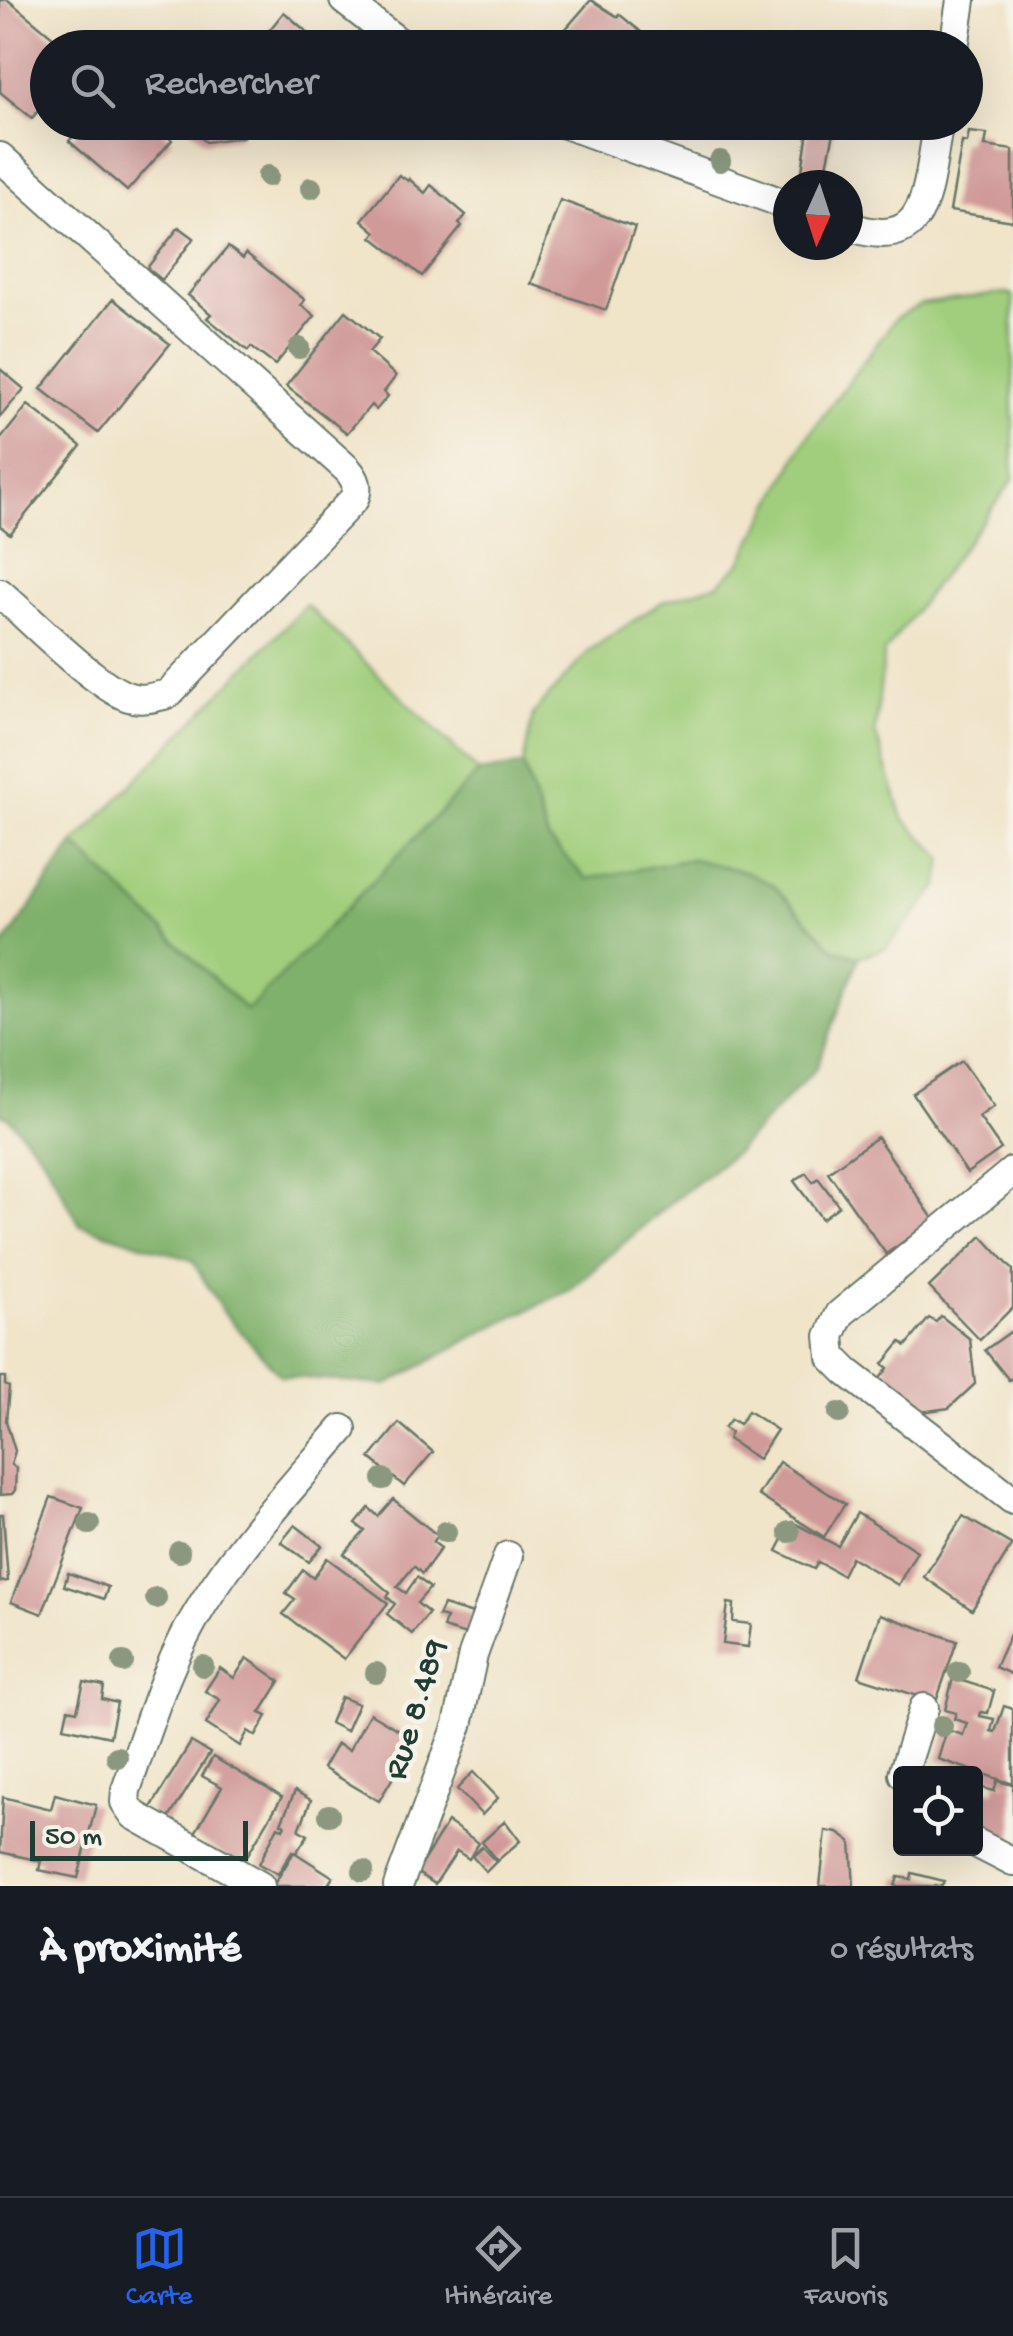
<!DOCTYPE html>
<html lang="fr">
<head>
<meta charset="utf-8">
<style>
  :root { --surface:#171b24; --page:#242831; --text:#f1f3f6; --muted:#9ea1a6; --line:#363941; --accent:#2563eb }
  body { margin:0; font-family:"Gochi Hand",sans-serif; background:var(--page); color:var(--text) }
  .controls { position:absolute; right:30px; bottom:30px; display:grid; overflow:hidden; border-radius:10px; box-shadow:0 10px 40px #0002 }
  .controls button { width:90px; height:90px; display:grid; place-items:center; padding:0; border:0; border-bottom:2px solid var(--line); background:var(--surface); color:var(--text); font:50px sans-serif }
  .compass { position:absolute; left:773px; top:170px; width:90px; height:90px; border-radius:50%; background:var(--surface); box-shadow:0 10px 40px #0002; rotate:183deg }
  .scale { position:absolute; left:30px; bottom:25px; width:218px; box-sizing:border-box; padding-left:10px; border:5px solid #1f3d34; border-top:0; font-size:28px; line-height:35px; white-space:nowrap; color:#1f3d34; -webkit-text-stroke:8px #f7f3e8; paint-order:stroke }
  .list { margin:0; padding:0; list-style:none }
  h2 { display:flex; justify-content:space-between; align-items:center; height:130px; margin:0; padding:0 40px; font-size:42px }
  h2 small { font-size:32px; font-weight:400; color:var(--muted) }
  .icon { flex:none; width:55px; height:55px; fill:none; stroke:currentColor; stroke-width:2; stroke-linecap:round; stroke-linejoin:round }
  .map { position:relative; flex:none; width:1013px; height:1886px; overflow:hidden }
  .search { position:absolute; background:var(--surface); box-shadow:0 10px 40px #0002; left:30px; right:30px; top:30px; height:110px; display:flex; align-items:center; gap:25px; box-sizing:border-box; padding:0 35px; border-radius:55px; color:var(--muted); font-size:38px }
  .sheet { height:310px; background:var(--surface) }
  nav { display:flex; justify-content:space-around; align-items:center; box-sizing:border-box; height:140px; border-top:2px solid var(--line); background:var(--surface); font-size:28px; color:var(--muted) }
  nav a { display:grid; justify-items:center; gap:5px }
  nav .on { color:var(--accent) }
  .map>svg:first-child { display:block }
</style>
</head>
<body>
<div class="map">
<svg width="1013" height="1886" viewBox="0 0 1013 1886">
  <rect width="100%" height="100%" fill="#f7f3e8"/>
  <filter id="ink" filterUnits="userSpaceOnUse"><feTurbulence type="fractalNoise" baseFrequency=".01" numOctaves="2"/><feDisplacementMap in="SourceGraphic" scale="20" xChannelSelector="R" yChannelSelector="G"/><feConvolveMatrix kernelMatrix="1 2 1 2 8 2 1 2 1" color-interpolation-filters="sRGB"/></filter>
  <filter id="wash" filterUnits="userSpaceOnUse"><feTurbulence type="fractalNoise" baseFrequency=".0048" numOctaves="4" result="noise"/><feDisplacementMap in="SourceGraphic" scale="40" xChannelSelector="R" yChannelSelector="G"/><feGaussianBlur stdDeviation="2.25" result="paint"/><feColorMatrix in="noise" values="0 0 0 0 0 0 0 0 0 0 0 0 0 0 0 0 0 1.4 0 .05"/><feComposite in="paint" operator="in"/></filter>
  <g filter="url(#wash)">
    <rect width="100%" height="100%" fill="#f0e4c9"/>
    <g fill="#a0ce7c" stroke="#608658" stroke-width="2.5">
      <path d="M1006,293L1013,295V480L884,653L875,732L903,818L943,858L939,885L922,906L886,948L859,957L834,949L773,885L693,859L587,879L548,839L523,765L533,714L590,650L662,602L718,584L740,564L806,439L895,319L921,304Z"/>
      <path d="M306,605L479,772L247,1011L74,844Z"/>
    </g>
    <path fill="#80b16c" stroke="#507750" stroke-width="2.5" d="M523,765L548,839L587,879L692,859L747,872L773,885L834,949L859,957L817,1067L736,1152L665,1207L570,1290L486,1330L387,1385L281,1376L224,1313L192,1260L80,1225L44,1159L8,1117L0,1114V951L74,844L247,1011L479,772Z"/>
    <g id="blocks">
      <g fill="#d09a99">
        <path d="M0,0H8L66,48H48V99L32,118L0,92Z"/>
        <path d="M591,0L618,17L619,14L640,31L633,40L640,48H567L557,39Z"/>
        <path d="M284,12L322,45L320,48H255Z"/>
        <path d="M85,122H152L172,140L127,191L69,141Z"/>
        <path d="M181,122H226L242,137L206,142Z"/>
        <path d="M809,123L835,128L823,185H800Z"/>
        <path d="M969,132L987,134L985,146L1013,150V221L950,211L962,142L967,143Z"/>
        <path d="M399,175L408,181L409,179L425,193L431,185L466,215L459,224L462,226L422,276L372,237L376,232L362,220Z"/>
        <path d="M560,200L635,227L606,310L531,284Z"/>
        <path d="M179,227L194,238L162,280L147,268Z"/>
        <path d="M228,247L243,258L246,253L305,300L301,305L315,316L275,365L251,347L248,351L207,318L211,314L188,295Z"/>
        <path d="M113,299L170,344L98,433L41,389Z"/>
        <path d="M346,311L380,339L369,352L396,376L384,392L388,396L376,410L371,405L347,433L286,386Z"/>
        <path d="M0,369L24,389L0,417Z"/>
        <path d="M28,405L81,446L10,534L0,526V440Z"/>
        <path d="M962,1061L994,1106L979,1117L1001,1149L967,1173L913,1094Z"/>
        <path d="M877,1137L934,1220L886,1254L828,1172Z"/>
        <path d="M806,1173L813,1182L818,1178L839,1206L822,1219L794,1181Z"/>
        <path d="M982,1236L1013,1270V1307L980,1340L929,1287Z"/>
        <path d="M941,1316L970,1339L975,1384L949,1408L913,1413L878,1381L888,1368L883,1364L901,1342L906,1346L929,1318L936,1322Z"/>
        <path d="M1013,1330V1377L1009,1380L985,1350Z"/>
        <path d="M0,1377H5V1385L9,1387L6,1421L15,1451L11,1464L16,1468L15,1490L12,1494L0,1495Z"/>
        <path d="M748,1411L777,1430L758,1459L728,1439L731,1433L724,1428L731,1419L739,1424Z"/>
        <path d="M399,1423L433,1452L404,1486L370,1458Z"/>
        <path d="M779,1462L845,1504L824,1537L758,1495Z"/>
        <path d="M51,1497L83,1508L42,1614L11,1602Z"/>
        <path d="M393,1499L438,1536L433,1542L441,1548L422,1574L414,1566L397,1587L406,1593L417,1577L430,1588L417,1603L429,1613L412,1634L387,1614L395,1604L387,1597L390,1593L344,1554L365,1531L356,1524L369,1508L378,1516Z"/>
        <path d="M857,1513L917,1551L898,1585L851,1557L842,1575L818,1562L814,1569L777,1551L792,1522L838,1546Z"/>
        <path d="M0,1514H3L8,1581L0,1582Z"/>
        <path d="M963,1516L1012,1545L972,1610L924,1577Z"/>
        <path d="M295,1525L322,1546L309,1562L281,1542Z"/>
        <path d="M327,1558L388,1603L344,1659L283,1614L295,1599L286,1593L303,1570L313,1578Z"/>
        <path d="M68,1573L108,1587L104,1599L64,1586Z"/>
        <path d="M728,1603L734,1604L733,1622L751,1624L748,1647L723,1644Z"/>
        <path d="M443,1605L473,1614L469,1636L443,1628L446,1618L438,1616Z"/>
        <path d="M880,1614L957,1641L936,1702L859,1677Z"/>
        <path d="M1013,1628V1675L995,1667Z"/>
        <path d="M247,1658L280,1681L260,1713L267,1716L256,1736L248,1731L240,1746L206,1724L220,1700L205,1691L220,1668L234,1678Z"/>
        <path d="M953,1678L994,1691L988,1713L981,1712L980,1716L994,1719L991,1731L995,1732L1004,1706L1013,1709V1784L938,1759L947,1730L963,1735L967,1723L954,1719L956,1713L945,1710Z"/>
        <path d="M84,1682L104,1686L102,1699L117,1703L110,1737L64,1727L68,1709L77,1711Z"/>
        <path d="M341,1697L358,1704L346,1731L330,1723Z"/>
        <path d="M370,1713L415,1740L379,1801L323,1768L337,1744L349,1750Z"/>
        <path d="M191,1742L210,1753L166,1823L149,1811Z"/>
        <path d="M213,1757L282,1797L241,1866L193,1836L222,1787L202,1776Z"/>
        <path d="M473,1772L498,1798L482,1815L457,1789Z"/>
        <path d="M997,1781L1013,1785V1854L976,1835V1786L994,1791Z"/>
        <path d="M295,1791L311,1800L299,1830L308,1835L296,1853L292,1851L278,1874L259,1864L278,1826L283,1829L285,1825L281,1823Z"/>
        <path d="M55,1794L96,1805L78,1878L39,1870L41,1861L0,1852L3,1797L51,1809Z"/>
        <path d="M505,1821L520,1841L497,1861L482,1842Z"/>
        <path d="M448,1822L479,1843L469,1859L457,1851L435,1884L416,1872Z"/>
        <path d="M826,1831L838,1833L851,1842L854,1886H820Z"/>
        <path d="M482,1847L496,1862L486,1872L472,1856Z"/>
        <path d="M294,1852L333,1877L329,1883L333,1886H273Z"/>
        <path d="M912,1873L944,1881L942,1886H895L898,1877L911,1879Z"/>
      </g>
    </g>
  </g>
  <g filter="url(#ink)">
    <use href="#blocks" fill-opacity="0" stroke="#687768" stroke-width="2.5"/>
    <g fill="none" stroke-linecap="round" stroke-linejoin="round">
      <g stroke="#687768" stroke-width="32">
        <g id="minor">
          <path d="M344,0L406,48"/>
          <path d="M954,48L961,0"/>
          <path d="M560,122L788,205"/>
          <path d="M0,157L347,469C356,479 359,487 354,499L168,694C155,697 143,701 129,697C96,687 29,618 0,593"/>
          <path d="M848,226C933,256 926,183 939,122"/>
          <path d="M1013,1171L840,1314L830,1336L832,1357L847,1372L1013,1500"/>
          <path d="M903,1774L924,1708"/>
          <path d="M976,1843L1013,1862"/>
          <path d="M260,1886L134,1815L125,1802L126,1790C148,1727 167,1661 203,1604C242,1541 294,1485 342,1429"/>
          <path d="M398,1886L458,1725L473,1655L508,1556"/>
        </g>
      </g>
      <use href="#minor" stroke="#fff" stroke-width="28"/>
    </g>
    <g fill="#8b987f">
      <circle cx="720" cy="161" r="11"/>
      <circle cx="268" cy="176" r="11"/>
      <circle cx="311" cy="188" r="11"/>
      <circle cx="299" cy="348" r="11"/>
      <circle cx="839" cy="1413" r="11"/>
      <circle cx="383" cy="1479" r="11"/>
      <circle cx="89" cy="1524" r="11"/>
      <circle cx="446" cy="1532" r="11"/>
      <circle cx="789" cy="1532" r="11"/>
      <circle cx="179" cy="1552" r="11"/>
      <circle cx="156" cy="1598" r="11"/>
      <circle cx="123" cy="1662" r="11"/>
      <circle cx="203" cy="1666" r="11"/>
      <circle cx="959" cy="1672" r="11"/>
      <circle cx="376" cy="1673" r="11"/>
      <circle cx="942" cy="1726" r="11"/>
      <circle cx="117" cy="1757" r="11"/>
      <circle cx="329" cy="1815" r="11"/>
      <circle cx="363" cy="1871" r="11"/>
    </g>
  </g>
  <g text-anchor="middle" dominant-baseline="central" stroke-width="9" stroke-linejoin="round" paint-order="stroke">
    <g font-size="35" fill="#1f3d34" stroke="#f7f3e8">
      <text transform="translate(418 1710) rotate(-73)">Rue 8.489</text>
    </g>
  </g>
</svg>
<div class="controls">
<button><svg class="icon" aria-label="locate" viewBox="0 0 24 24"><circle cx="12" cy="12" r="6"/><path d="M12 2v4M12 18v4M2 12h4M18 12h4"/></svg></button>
</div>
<svg class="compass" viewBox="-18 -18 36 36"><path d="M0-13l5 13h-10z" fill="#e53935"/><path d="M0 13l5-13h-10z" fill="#9ea1a6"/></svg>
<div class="scale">50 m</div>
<div class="search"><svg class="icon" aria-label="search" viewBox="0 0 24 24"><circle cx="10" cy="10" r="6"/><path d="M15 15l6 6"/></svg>Rechercher</div>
</div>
<section class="sheet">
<h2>À proximité<small>0 résultats</small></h2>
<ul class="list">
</ul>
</section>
<nav>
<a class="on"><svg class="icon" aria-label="map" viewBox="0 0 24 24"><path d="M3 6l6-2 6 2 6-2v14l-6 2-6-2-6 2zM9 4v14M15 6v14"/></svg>Carte</a>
<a><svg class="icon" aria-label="directions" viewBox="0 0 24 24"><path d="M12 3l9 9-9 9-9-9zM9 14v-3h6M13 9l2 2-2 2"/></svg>Itinéraire</a>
<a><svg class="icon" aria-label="saved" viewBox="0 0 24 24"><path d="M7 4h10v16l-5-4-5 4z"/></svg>Favoris</a>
</nav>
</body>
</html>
